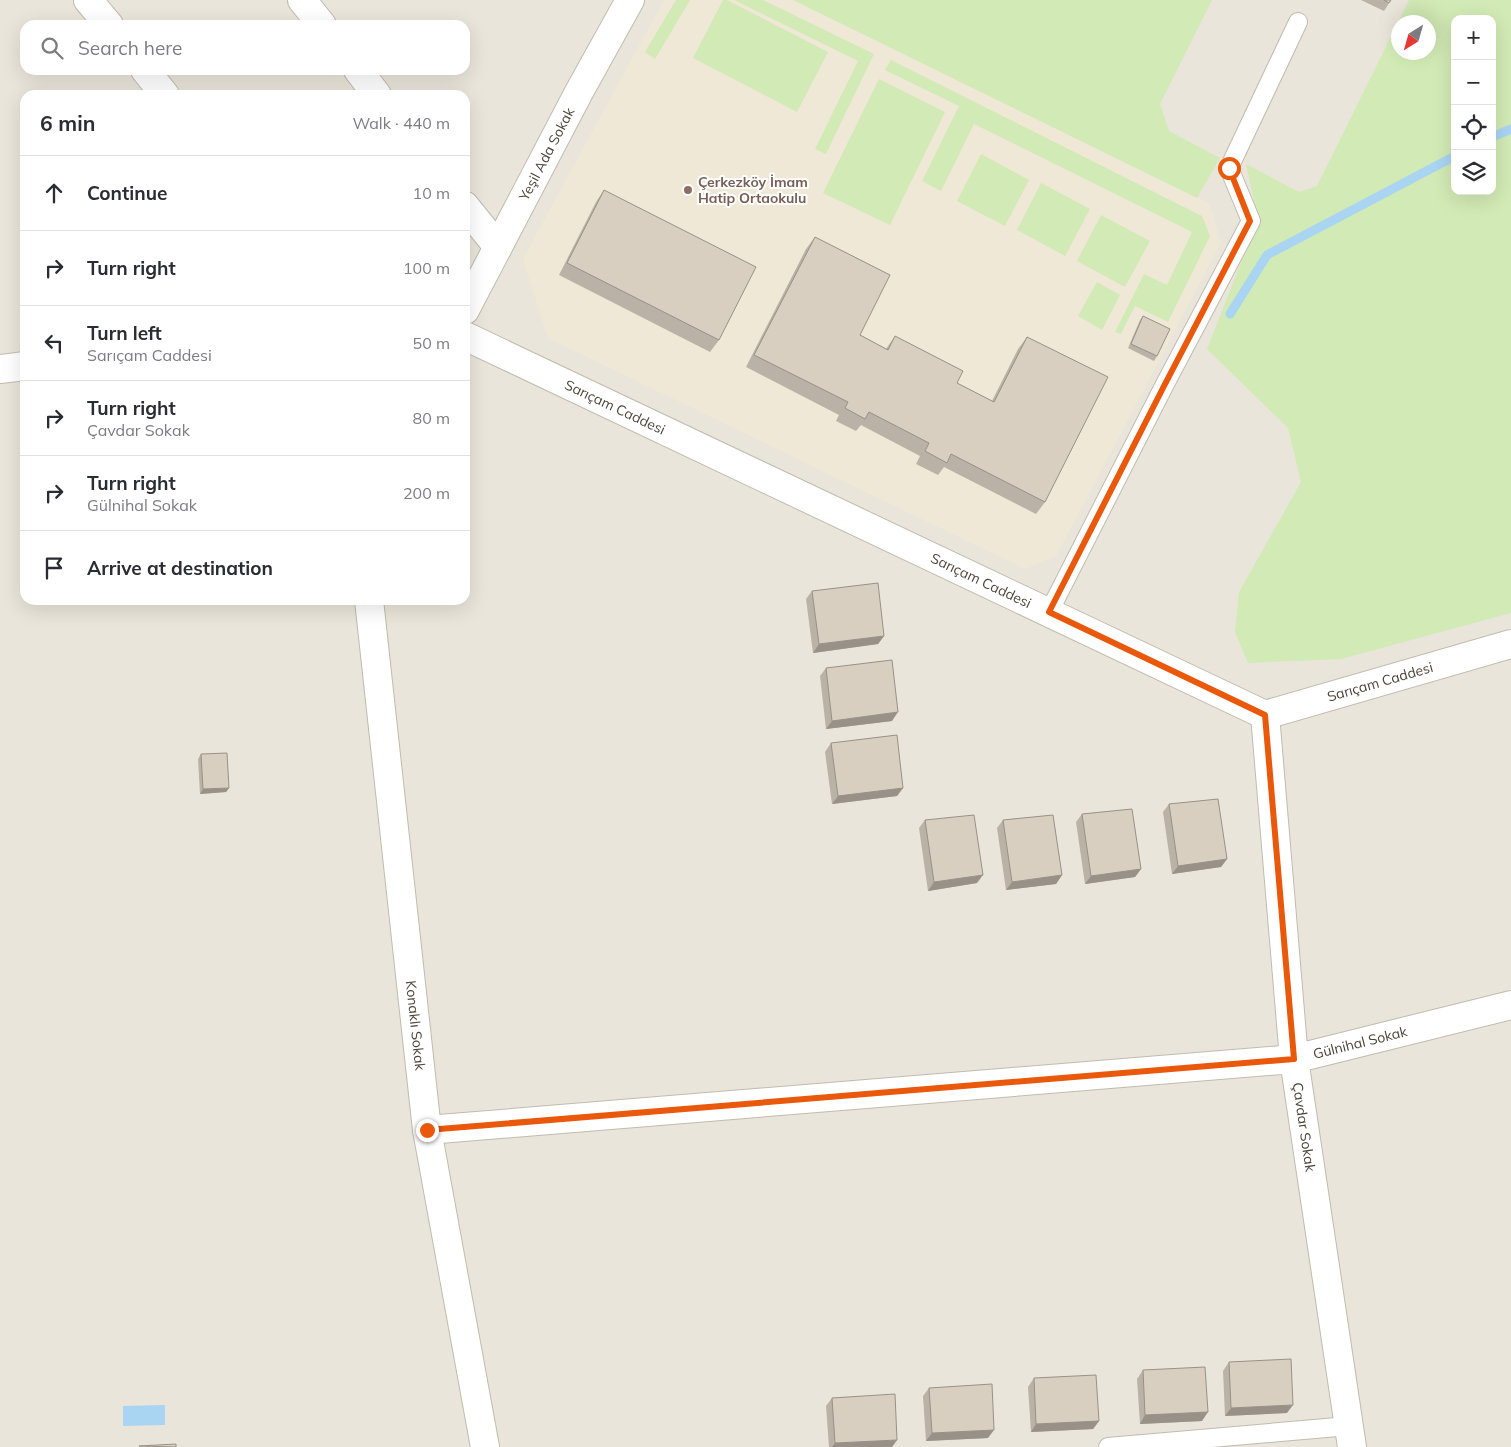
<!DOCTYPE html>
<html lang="en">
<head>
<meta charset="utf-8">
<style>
  :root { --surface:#fff; --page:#f7f7f7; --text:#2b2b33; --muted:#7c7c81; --line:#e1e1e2 }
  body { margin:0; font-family:Mulish,sans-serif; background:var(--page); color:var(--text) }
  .controls { position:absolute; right:15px; top:15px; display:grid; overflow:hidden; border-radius:10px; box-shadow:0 5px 20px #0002 }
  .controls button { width:45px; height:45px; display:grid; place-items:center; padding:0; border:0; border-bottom:1px solid var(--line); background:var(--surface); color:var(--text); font:25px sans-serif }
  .compass { position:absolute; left:1391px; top:15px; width:45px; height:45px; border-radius:50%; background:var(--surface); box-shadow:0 5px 20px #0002; rotate:217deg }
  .stop { position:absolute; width:15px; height:15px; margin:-11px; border:4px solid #ea580c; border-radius:50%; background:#fff }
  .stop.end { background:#ea580c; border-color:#fff; box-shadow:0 1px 5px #0008 }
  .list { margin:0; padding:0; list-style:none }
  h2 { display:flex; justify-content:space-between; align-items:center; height:65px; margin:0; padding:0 20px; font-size:21px }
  h2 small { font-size:16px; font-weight:400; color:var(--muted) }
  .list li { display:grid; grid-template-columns:32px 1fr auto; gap:15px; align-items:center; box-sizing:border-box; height:75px; padding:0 20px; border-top:1px solid var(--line) }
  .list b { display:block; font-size:19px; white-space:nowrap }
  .list p { margin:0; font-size:16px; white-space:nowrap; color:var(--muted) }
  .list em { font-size:16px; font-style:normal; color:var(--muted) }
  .icon { flex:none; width:28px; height:28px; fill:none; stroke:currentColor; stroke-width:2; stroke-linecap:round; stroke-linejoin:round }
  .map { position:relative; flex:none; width:1511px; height:1447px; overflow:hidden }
  .search { position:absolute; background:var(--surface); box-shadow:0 5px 20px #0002; left:20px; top:20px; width:450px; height:55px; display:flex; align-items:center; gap:12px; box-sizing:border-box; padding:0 18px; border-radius:15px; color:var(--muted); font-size:19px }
  .panel { position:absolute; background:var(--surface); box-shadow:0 5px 20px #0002; left:20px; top:90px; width:450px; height:515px; border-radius:15px }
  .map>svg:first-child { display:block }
</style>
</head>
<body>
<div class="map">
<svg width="1511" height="1447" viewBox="0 0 1511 1447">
  <rect width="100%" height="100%" fill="#f6f3ec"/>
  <path fill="#eae5da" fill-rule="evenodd" d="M0,0H1511V1447H0ZM1455,19H1492V191H1455ZM1398,22H1428V52H1398ZM25,25H465V70H25ZM25,95H465V600H25Z"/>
  <path fill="#efe8d6" d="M664,0H795L885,42L1209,203L1221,243L1056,556L1025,569L548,338L523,259Z"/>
  <g fill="#d2eab5" fill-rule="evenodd">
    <path d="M676,0H690L655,59L645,52Z"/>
    <path d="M723,0H727L828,52L797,112L693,58Z"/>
    <path d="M734,0H763L874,54L826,154L815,149L858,61Z"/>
    <path d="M793,0H1212L1160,104L1169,131L1220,158L1197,198Z"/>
    <path d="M1409,0H1511V613L1341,659L1248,663L1235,632L1239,592L1301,482L1288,428L1207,349L1258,219L1246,164L1299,192L1317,186ZM1455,19H1492V191H1455ZM1398,22H1428V52H1398Z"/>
    <path d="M891,60L1202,216L1210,236L1168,322L1135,306L1121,334L1115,332L1144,274L1167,285L1192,232L974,124L941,191L922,181L959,106L885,70Z"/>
    <path d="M879,79L945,112L890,225L823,193Z"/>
    <path d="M981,154L1029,180L1005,226L957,201Z"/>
    <path d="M1041,183L1090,209L1065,256L1017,230Z"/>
    <path d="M1101,215L1150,241L1125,287L1077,261Z"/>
    <path d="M1097,282L1120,295L1102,330L1078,316Z"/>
  </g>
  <path fill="#a9d4f2" d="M165,1405V1425L123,1426V1406Z"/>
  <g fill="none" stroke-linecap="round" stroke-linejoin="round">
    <g stroke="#a9d4f2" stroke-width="9">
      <path d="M1492,137L1511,129"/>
      <path d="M1230,314L1267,255L1455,156"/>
    </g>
    <g stroke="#c2bbae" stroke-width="20">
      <g id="service">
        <path d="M1049,612L1164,386L1251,221L1229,168L1298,22"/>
        <path d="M1108,1447L1349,1426"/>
      </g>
    </g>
    <g stroke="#c2bbae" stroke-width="30">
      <g id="minor">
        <path d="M88,0L109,25"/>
        <path d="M302,0L322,25"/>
        <path d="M145,70L165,95"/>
        <path d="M358,70L377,95"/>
        <path d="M465,206L498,247"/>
        <path id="s1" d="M465,310L579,92L630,0"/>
        <path id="s2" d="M369,600L427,1130L485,1447"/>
        <path id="s3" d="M1265,715L1294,1059L1352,1447"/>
        <path id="s4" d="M427,1130L1294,1059L1511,1005"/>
      </g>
    </g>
    <g stroke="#c2bbae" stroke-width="30">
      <g id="tertiary">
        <path id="s5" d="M465,336L1265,715L1511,644"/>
        <path d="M0,369L25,366"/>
      </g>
    </g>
    <use href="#service" stroke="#fff" stroke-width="18"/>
    <use href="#minor" stroke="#fff" stroke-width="28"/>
    <use href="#tertiary" stroke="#fff" stroke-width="28"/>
  </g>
  <g fill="#bab2a6">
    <path d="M1361,0H1391L1384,11Z"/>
    <path d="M604,190L719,340L710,352L559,275L596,202Z"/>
    <path d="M815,237L860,335L886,349L895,336L957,383L992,401L1018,349L1027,337L1045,502L1036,514L944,467L938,475L916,464L920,456L861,425L856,431L836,421L839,415L746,367L806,249Z"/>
    <path d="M1143,316L1157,356L1154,361L1128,348L1140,320Z"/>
    <path d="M812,591L884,636L878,644L813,653L806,599Z"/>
    <path d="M826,668L892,721L826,729L820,676Z"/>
    <path d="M831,743L903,788L897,796L832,804L825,752Z"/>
    <path d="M201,754L229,788L226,792L200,794L198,759Z"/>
    <path d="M1169,804L1227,859L1221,867L1172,874L1163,812Z"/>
    <path d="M1082,814L1141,869L1135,877L1085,884L1076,822Z"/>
    <path d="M925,820L977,883L928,891L919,828Z"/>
    <path d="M1003,820L1062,875L1056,884L1006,890L997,828Z"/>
    <path d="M1229,1362L1287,1413L1225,1416L1223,1371Z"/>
    <path d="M1143,1370L1202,1421L1140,1424L1137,1379Z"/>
    <path d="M1034,1378L1099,1421L1093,1429L1031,1432L1028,1387Z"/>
    <path d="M929,1388L988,1438L926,1441L923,1396Z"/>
    <path d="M832,1398L897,1440L892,1447H829L826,1406Z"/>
  </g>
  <g fill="#979187">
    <path d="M884,636L878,644L813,653L819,644Z"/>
    <path d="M898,712L892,721L826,729L832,721Z"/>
    <path d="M229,788L226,792L200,794L203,789Z"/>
    <path d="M903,788L897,796L832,804L838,796Z"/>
    <path d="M1227,859L1221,867L1172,874L1178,866Z"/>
    <path d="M1141,869L1135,877L1085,884L1091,876Z"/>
    <path d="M983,875L977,883L928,891L934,882Z"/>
    <path d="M1062,875L1056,884L1006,890L1012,882Z"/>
    <path d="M1293,1405L1287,1413L1225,1416L1231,1408Z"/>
    <path d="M1208,1412L1202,1421L1140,1424L1145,1415Z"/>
    <path d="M1099,1421L1093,1429L1031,1432L1036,1424Z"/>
    <path d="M994,1430L988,1438L926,1441L932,1433Z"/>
    <path d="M897,1440L892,1447H832L835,1443Z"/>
  </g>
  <g fill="#d8cfc1" stroke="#979187">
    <path d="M1384,0H1391L1389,3Z"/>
    <path d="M604,190L756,267L719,340L567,263Z"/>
    <path d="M815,237L890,275L860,335L888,350L895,336L963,371L957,383L994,402L1027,337L1108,377L1045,502L951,454L947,463L925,451L929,443L869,412L865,419L845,408L848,402L754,355Z"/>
    <path d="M1143,316L1170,329L1157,356L1131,344Z"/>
    <path d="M878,583L884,636L819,644L812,591Z"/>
    <path d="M892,660L898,712L832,721L826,668Z"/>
    <path d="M897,735L903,788L838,796L831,743Z"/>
    <path d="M227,753L229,788L203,789L201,754Z"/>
    <path d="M1218,799L1227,859L1178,866L1169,804Z"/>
    <path d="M1132,809L1141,869L1091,876L1082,814Z"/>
    <path d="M974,815L983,875L934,882L925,820Z"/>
    <path d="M1053,815L1062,875L1012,882L1003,820Z"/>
    <path d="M1291,1359L1293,1405L1231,1408L1229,1362Z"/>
    <path d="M1205,1367L1208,1412L1145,1415L1143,1370Z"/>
    <path d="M1096,1375L1099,1421L1036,1424L1034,1378Z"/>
    <path d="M992,1384L994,1430L932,1433L929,1388Z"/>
    <path d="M895,1394L897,1440L835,1443L832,1398Z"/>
    <path d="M176,1444V1447L139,1446Z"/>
  </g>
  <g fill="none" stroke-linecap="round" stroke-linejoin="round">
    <path stroke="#ea580c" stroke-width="6" d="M427,1130L1294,1059L1265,715L1049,612L1164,386L1250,221L1229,168"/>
  </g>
  <circle fill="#8d6e63" stroke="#fff" stroke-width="2" cx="688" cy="190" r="5"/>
  <g text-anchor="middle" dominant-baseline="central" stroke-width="4" stroke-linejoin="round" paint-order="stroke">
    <g font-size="14" fill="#4b4439" stroke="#fff">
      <text stroke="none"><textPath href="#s1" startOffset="176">Yeşil Ada Sokak</textPath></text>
      <text stroke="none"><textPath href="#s5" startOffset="166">Sarıçam Caddesi</textPath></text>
      <text stroke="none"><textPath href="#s5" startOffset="571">Sarıçam Caddesi</textPath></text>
      <text stroke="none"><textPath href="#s5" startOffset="1005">Sarıçam Caddesi</textPath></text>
      <text stroke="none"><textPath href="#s2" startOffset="428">Konaklı Sokak</textPath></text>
      <text stroke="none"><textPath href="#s4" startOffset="938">Gülnihal Sokak</textPath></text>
      <text stroke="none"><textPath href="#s3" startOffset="414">Çavdar Sokak</textPath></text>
    </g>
    <g font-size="14" font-weight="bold" fill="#785e54" stroke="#fff" text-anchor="start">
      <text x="698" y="182">Çerkezköy İmam<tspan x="698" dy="16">Hatip Ortaokulu</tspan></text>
    </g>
  </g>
</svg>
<div class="controls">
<button>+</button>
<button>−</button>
<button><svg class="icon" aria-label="locate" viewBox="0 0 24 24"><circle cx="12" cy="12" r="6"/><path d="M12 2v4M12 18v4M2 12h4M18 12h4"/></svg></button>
<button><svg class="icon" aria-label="layers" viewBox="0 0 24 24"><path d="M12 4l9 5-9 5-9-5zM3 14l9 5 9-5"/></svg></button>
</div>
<svg class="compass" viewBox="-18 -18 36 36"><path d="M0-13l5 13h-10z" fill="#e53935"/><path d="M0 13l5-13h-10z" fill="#7c7c81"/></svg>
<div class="stop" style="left:1229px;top:168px"></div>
<div class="stop end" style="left:427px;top:1130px"></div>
<div class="search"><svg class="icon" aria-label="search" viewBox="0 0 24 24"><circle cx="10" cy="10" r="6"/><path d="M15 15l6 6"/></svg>Search here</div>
<section class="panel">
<h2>6 min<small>Walk · 440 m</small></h2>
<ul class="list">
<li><svg class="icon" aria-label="ahead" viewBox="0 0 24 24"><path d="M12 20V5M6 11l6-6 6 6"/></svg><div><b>Continue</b></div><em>10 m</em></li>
<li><svg class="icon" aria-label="right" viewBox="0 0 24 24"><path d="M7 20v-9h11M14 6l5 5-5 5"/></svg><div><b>Turn right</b></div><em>100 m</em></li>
<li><svg class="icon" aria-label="left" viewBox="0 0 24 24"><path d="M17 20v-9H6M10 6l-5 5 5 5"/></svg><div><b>Turn left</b><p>Sarıçam Caddesi</p></div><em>50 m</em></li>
<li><svg class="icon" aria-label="right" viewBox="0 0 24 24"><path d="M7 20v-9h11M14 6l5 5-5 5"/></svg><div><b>Turn right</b><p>Çavdar Sokak</p></div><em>80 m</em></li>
<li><svg class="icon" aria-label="right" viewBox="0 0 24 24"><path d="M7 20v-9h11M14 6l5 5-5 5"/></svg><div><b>Turn right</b><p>Gülnihal Sokak</p></div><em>200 m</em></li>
<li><svg class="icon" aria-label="arrive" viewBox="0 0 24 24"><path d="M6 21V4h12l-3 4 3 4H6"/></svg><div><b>Arrive at destination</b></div></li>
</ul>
</section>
</div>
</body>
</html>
